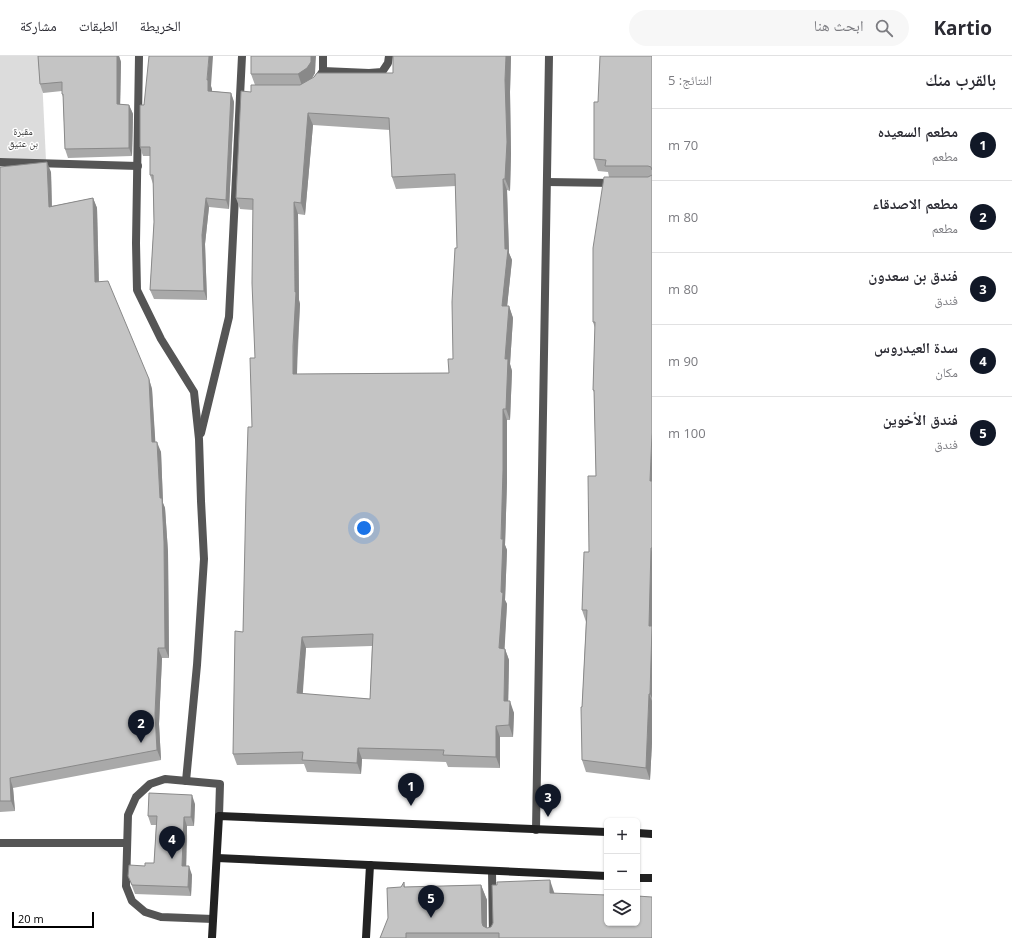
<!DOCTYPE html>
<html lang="ar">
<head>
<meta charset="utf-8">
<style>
  :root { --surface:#fff; --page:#f7f7f7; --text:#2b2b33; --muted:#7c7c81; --line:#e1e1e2; --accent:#111827 }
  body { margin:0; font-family:"Open Sans","Noto Naskh Arabic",sans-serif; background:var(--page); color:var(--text); direction:rtl }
  .controls { position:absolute; right:12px; bottom:12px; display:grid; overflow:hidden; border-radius:6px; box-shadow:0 1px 3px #0004 }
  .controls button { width:36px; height:36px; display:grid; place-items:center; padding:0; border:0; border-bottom:1px solid var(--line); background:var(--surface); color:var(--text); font:20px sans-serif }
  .scale { position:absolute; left:12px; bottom:10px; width:82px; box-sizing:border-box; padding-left:4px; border:2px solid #000; border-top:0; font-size:11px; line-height:14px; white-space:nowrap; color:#000; -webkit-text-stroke:3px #fff; paint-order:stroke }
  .you { position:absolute; left:364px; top:472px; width:14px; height:14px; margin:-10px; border:3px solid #fff; border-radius:50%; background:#1a73e8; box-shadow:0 0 0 6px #1a73e833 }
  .badge { display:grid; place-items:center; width:26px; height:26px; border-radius:50%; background:var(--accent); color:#fff; font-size:13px; font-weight:700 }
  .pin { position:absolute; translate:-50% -33px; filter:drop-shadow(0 1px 2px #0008) }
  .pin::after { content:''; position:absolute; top:21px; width:14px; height:12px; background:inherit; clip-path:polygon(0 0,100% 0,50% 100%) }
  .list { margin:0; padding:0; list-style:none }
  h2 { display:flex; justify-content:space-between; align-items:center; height:52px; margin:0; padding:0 16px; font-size:17px }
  h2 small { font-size:13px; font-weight:400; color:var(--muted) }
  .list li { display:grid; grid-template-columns:26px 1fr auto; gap:12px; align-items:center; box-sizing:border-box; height:72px; padding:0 16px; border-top:1px solid var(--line) }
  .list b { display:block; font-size:15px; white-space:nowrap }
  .list p { margin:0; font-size:13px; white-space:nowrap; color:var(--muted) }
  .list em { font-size:13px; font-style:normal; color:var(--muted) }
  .icon { flex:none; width:22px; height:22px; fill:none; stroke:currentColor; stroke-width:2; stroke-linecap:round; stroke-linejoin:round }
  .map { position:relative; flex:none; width:652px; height:882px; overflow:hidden; direction:ltr }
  header { display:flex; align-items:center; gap:24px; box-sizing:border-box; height:56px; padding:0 20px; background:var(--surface); border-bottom:1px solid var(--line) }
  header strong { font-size:19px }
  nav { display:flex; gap:22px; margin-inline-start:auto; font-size:14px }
  .search { width:280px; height:36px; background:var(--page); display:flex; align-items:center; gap:10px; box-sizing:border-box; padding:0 14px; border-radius:22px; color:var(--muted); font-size:15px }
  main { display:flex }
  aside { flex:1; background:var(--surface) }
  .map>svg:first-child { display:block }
</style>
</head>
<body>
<header>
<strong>Kartio</strong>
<div class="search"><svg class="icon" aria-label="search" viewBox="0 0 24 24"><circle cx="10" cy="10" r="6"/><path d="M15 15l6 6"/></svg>ابحث هنا</div>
<nav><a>الخريطة</a><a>الطبقات</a><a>مشاركة</a></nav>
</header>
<main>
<aside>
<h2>بالقرب منك<small>النتائج: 5</small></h2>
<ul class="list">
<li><span class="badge">1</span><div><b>مطعم السعيده</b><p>مطعم</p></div><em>70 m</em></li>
<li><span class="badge">2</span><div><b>مطعم الاصدقاء</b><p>مطعم</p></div><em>80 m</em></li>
<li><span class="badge">3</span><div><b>فندق بن سعدون</b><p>فندق</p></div><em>80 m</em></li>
<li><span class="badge">4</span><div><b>سدة العيدروس</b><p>مكان</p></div><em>90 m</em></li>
<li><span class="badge">5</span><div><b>فندق الأخوين</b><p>فندق</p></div><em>100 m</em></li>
</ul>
</aside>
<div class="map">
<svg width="652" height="882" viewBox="0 0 652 882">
  <rect width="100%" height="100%" fill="#fff"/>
  <path fill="#dcdcdc" d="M0,0H41L46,105L0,102Z"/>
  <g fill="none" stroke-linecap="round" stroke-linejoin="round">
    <g stroke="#555" stroke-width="8">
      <path d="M139,0L136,187L137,234L161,283L194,336L199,383L201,445L204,503L197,609L186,725"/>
      <path d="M323,15V0"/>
      <path d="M316,25L323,15L369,17L382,16L388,7L389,0"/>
      <path d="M0,106L138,110"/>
      <path d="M547,126L613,127"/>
      <path d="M201,377L229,261L242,0"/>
      <path d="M536,774L549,0"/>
      <path d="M0,787H127"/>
      <path d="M492,815L493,882"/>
      <path d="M213,863L161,861L145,856L132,845L126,830L128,759L136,741L150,728L165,723L220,728L219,760"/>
    </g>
    <g stroke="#222" stroke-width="8">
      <path d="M637,777L652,778"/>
      <path d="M217,802L607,820"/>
      <path d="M637,822H652"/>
      <path d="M212,882L219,760L607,776"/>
      <path d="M366,882L370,809"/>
    </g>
  </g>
  <g fill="#a9a9a9" fill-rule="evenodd">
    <path d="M38,0H119L121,6L120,48L129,49L133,58L132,100L68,102L65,93L63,41L62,38V35L43,37L40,28Z"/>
    <path d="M393,0H511L510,36L511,98L510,135L507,134L509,197L512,204L507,250H509L513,262L510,308L512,315L510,364H507V426L505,489L507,494L505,544L507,548L504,593H505L509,604L508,645L514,657L513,681H500V712L448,711L446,706L362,703L361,718L307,716L304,708L237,709L233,698L243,576L255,302L253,154L240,153L236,142L251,36L255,29L251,18L315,17L312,22L393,17ZM313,69L390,74L392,121L396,133L456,130L457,192L453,303L449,317L297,318L300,248L299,244L298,158L305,159ZM372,590L370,643L302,638L306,592Z"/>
    <path d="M652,0V687L650,724L586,716L582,704V651L586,566L582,554L589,496L596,420L594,336L593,334L595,272L593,266L609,121L608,116L598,115L594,103L598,46Z"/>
    <path d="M211,30L212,35L231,37L234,46L229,153L209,151L205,188L207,244L154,243L150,234L154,166L153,128L150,119V100H143L140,91L144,49Z"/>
    <path d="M0,111L51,116L52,150L93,142L97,152L99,226L149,323L152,333L155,386L161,396L163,447L165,452L168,496L169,602H162L159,668L161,704L13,732L15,755L0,756Z"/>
    <path d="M195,748L194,770H187L186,810L192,819L191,840L135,838L128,820L145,810L154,807L156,769H151L148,760Z"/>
    <path d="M404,826L405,831L481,829L487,844V872L491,871L555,837L652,882H380Z"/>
  </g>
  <g fill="#898989">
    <path d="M117,0H119L121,6L120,57L117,48Z"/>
    <path d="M209,0H213L211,30L212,33V44L208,35L207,24Z"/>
    <path d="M311,0H316L315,17L311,24L302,30L298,18Z"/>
    <path d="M506,0H511L510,36L511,98L510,135L505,123V24Z"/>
    <path d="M231,37L234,46L229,153L226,144Z"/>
    <path d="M129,49L133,58L132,100L129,92Z"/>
    <path d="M308,57L313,69L305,159L301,147Z"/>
    <path d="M47,106L51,116L52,161L49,151Z"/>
    <path d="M503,123L507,134L509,197L512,204L506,261L502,250L505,193Z"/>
    <path d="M93,142L97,152L99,236L95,226Z"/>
    <path d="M206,142L209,151L205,188L207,244L204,235L202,179Z"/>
    <path d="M294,146L298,158L299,244L300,248L297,302V330L293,318L295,236Z"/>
    <path d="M509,250L513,262L510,308L512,315L510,364L506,353L505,303Z"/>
    <path d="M149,323L152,333L156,396L152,386Z"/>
    <path d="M503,353L507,364V426L505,489L507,494L505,544L507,548L504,604L499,592L501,536Z"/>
    <path d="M652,377V430L650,425Z"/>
    <path d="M157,386L161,396L163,447L165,452L168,496L169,602L165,592L160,442Z"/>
    <path d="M651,492L652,496V642L650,638L649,570Z"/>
    <path d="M302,581L306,592L302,649L297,637Z"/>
    <path d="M158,592L162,602L159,668L161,704L157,694L155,658Z"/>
    <path d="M505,593L509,604L508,657L504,645Z"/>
    <path d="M649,638L652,645V687L650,724L646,712Z"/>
    <path d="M510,645L514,657L513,681L509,669Z"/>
    <path d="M496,670L500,681V712L496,701Z"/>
    <path d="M358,692L362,703L361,718L357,707Z"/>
    <path d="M10,722L13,732L15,755L11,745Z"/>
    <path d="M192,739L195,748L194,770L191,761Z"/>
    <path d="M184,761L187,770L186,819L182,810Z"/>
    <path d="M189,810L192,819L191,840L188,831Z"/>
    <path d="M550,824L555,839L550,837Z"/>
    <path d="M481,829L487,844V877H486L482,867Z"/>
  </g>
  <g fill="#c4c4c4" stroke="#898989" fill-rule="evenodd">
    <path d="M38,0H117V48L129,49V92L65,93L63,38H62V26L40,28Z"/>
    <path d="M149,0H209L207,24H208V35L231,37L226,144L206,142L202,179L204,235L150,234L154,166L153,119H150V91H140V49H144Z"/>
    <path d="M251,0H311V6L307,12L298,18H251Z"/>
    <path d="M393,0H506L505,24L507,86L505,123H503L505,193H508L502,250H509L505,303H508L506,353H503V414L501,483H503L501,536L503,537L499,592L505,593L504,645H510L509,669L496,670V701L443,699L444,694L358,692L357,707L302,704L303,696L233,698L235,575L243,576L246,437L248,371H252L250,302H255L252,227L253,143L236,142L241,35L251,36V29H300L314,21L317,17H393ZM308,57L389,62L392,121L455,118L457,192H455L452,246L453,303H448L449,317L293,318V290L296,236H295L294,146L301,147ZM373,578L370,643L297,637L302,581Z"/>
    <path d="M600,0H652V114L651,111L648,110H605L606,104L594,103V46H598Z"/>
    <path d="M47,106L49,151L93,142L95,226L108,225L149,323L152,386H157L160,442H162L164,486L165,592H158L155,658L157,694L10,722L11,745H0V111Z"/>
    <path d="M652,119V377L650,425H652V492H651L649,570H652L650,638H649L646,712L582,704L581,651H582L587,554H582L584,496H589L588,420H596L594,334H593L595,266H593V192L604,121H648Z"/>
    <path d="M149,737L192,739L191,761H184L182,810H189L188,831L132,829L128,820L129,809L145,810V807H154L157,760H148Z"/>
    <path d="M550,824V837L607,839V867H637V840L652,841V882H499V877H406V882H380L388,862L387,832L401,831L404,826V831L481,829L482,867L483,870L487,872L491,871L493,867L492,829H497V826Z"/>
  </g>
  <g text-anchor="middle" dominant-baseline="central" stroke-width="3" stroke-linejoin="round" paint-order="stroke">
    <g font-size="10" fill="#333" stroke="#fff">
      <text x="23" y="75">مقبرة<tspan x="23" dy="12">بن عتيق</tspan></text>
    </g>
  </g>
</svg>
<div class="controls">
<button>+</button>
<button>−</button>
<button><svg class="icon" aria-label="layers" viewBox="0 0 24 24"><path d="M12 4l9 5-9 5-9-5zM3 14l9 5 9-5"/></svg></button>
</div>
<div class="scale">20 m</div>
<div class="you"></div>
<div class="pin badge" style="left:411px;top:750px">1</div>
<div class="pin badge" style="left:141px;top:687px">2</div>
<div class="pin badge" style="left:548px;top:761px">3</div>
<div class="pin badge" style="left:172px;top:803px">4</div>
<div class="pin badge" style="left:431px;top:862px">5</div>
</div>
</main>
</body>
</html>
